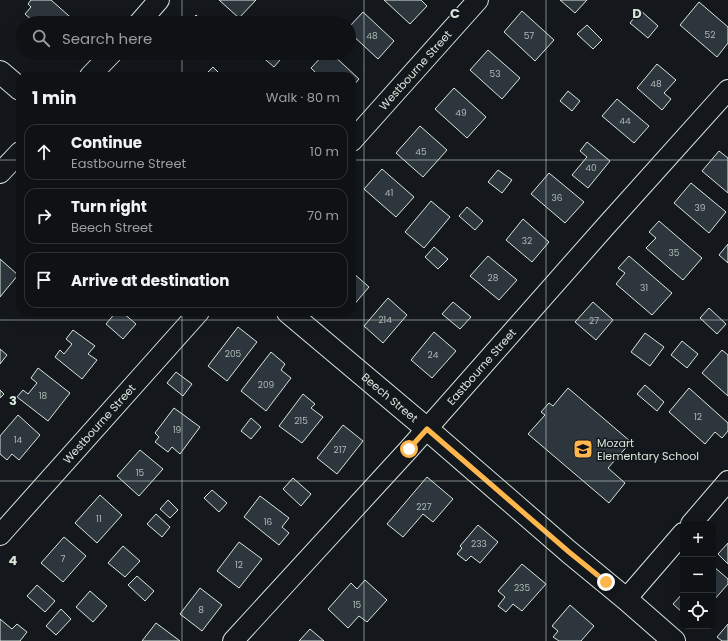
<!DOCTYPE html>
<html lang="en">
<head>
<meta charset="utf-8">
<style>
  :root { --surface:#0f1215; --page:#181b1e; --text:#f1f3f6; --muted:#9b9ea0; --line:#2f3234 }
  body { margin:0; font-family:Poppins,sans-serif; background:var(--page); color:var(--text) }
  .controls { position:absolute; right:12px; bottom:12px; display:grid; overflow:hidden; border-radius:8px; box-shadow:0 4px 16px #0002 }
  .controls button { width:36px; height:36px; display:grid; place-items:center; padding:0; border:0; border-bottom:1px solid var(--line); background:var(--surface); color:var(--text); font:20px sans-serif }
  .stop { position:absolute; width:12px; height:12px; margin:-9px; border:3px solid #ffb74d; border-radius:50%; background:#fff }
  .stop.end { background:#ffb74d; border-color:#fff; box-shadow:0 1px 4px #0008 }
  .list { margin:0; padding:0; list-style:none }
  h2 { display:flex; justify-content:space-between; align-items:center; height:52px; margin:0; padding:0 16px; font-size:17px }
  h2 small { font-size:13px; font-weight:400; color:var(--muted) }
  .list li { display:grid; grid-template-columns:26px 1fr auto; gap:12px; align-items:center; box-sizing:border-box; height:56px; margin:0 8px 8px; padding:0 8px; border:1px solid var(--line); border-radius:12px }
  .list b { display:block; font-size:15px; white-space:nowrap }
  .list p { margin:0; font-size:13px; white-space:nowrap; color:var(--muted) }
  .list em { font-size:13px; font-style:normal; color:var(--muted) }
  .icon { flex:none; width:22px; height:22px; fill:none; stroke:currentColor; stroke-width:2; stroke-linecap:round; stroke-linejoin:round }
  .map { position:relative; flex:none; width:728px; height:641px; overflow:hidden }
  .search { position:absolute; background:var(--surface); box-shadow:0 4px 16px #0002; left:16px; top:16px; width:340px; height:44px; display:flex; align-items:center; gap:10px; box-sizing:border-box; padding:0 14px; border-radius:22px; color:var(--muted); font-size:15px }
  .panel { position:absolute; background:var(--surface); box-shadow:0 4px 16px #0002; left:16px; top:72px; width:340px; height:244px; border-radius:12px }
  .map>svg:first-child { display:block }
</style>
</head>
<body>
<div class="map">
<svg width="728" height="641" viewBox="0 0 728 641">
  <rect width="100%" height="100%" fill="#14181c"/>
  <g fill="#2c363c" stroke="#d8e6dc">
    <path d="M31,0H51L77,23H41L36,19L34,22L25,14L31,7L28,4Z"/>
    <path d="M219,0H256L239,18Z"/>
    <path d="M384,0H421L427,6L410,24Z"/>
    <path d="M560,0H587L575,13Z"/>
    <path d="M699,2L728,27V43L717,57L680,25Z"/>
    <path d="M640,10L658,26L648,38L630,23Z"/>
    <path d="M522,11L554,40L535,61L504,32Z"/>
    <path d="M363,12L394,41L378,59L349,32V27Z"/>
    <path d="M196,15L205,23H189Z"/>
    <path d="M587,25L602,40L593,49L577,34Z"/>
    <path d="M488,50L520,78L502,99L470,70Z"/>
    <path d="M194,53H209L202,60Z"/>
    <path d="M261,53H286L274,67L260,55Z"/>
    <path d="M325,53H331L359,79L352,87V76H319L311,68Z"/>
    <path d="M657,64L676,80L664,93L671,99L662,110L637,88Z"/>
    <path d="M213,67L222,76H204Z"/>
    <path d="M454,88L486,117L467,138L435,109Z"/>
    <path d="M568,91L580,101L572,111L560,101Z"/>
    <path d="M617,99L649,126L634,143L602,116Z"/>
    <path d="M420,126L447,150L423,177L396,153Z"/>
    <path d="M587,142L610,161L588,188L572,175L587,157L580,151Z"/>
    <path d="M719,151L728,158V193L702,171Z"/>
    <path d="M382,169L414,197L396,217L364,189Z"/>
    <path d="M498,170L512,180L502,193L488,182Z"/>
    <path d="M549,173L584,202L565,223L531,194Z"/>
    <path d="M691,183L726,212L709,233L674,203Z"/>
    <path d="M431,201L450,217L424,248L405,232Z"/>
    <path d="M467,207L483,221L475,230L459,216Z"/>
    <path d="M523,219L549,242L532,262L506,240Z"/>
    <path d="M659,221L702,258L683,280L646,248L656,238L649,232Z"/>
    <path d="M728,244V263L719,255Z"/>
    <path d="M434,247L448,259L438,269L425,257Z"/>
    <path d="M488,256L517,280L499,300L470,276Z"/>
    <path d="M629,256L672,293L652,315L616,284L625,273L618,268Z"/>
    <path d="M0,259L18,275L0,297Z"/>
    <path d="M352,272L369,287L352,307Z"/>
    <path d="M388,298L407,315L383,343L364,326Z"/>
    <path d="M453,302L471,317L460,329L442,314Z"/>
    <path d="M593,302L613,320L596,340L575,322Z"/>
    <path d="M709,308L726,324L717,334L700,318Z"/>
    <path d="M116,312H122L136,324L123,339L106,324Z"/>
    <path d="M238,327L257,342L227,381L208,366Z"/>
    <path d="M73,330L95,346L88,354L97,360L82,379L55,357L60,350L64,354L72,344L66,339Z"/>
    <path d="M434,332L456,351L432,378L411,360Z"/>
    <path d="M645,333L664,347L650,366L631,352Z"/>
    <path d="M682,341L698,354L687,368L671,355Z"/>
    <path d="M0,349L7,355L0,364Z"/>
    <path d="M722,350L728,355V396L702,373Z"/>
    <path d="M271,352L285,364L281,370L291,378L266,411L241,391Z"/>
    <path d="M38,368L70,393L48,421L17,397L23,390L28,394L37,383L31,378Z"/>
    <path d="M176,372L192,384L183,396L167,383Z"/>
    <path d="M645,385L664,402L657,411L637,394Z"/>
    <path d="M568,388L631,442L608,468L625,483L609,503L528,434L545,415L541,412L549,403L553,406Z"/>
    <path d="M689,388L728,423V431L722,438L715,432L705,444L669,412Z"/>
    <path d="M0,390L4,394L0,398Z"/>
    <path d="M303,394L315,404L311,408L323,417L302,443L279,426Z"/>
    <path d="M174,408L200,427L180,454L172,447L168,452L155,442L159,437L155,433Z"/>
    <path d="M18,415L40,435L19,460L12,454L7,460L0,454V436Z"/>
    <path d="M251,418L261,427L251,439L241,431Z"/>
    <path d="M343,425L363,441L337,474L317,458Z"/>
    <path d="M140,450L163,469L139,496L117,476Z"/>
    <path d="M427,477L453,499L433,522L423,514L403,537L387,524Z"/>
    <path d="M293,478L311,494L301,506L283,489Z"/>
    <path d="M212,490L227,503L219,512L204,498Z"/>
    <path d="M100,495L122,515L97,543L75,523Z"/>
    <path d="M260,496L289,518L282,527L289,533L279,545L244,517Z"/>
    <path d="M168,500L178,510L170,518L160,509Z"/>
    <path d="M156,514L170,527L162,537L147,524Z"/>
    <path d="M478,525L498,542L480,563L471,556L466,561L457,554L462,548L460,546Z"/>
    <path d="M64,537L86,556L63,582L41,563Z"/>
    <path d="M239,542L262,559L239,588L217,571Z"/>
    <path d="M728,543V564L718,554Z"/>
    <path d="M123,546L140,561L125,577L108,563Z"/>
    <path d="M522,564L546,584L522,611L513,604L506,612L498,606L505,597L498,591Z"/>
    <path d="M713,566L728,579V584L713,601Z"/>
    <path d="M137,576L154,591L145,601L128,585Z"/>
    <path d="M365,580L387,600L367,622L359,616L348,628L328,609L351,583L357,589Z"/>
    <path d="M37,585L55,601L45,612L27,596Z"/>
    <path d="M200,588L222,605L202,631L180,614Z"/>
    <path d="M90,591L107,606L93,622L76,607Z"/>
    <path d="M683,593V613L673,604Z"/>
    <path d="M570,605L594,626L581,641H559L553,637L558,631L552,626Z"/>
    <path d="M61,609L71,619L56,635L46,626Z"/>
    <path d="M0,619L12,629L17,624L27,632L20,641H0Z"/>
    <path d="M156,623L180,641H142Z"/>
    <path d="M728,624V641H722L717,637Z"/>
    <path d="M310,629L324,641H299Z"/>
  </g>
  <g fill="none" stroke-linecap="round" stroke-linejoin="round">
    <g stroke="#d8e6dc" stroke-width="22">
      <g id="street">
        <path d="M139,23L159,0"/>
        <path d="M90,76L112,53"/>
        <path id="s1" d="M352,141L478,0"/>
        <path d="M0,173L20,152"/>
        <path d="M691,524L728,481"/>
        <path id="s2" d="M0,535L199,312"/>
        <path d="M626,599L683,533"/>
        <path id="s3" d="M233,641L409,449L605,227L728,90"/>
      </g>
    </g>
    <g stroke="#d8e6dc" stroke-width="24">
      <g id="secondary">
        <path d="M0,72L20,89"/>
        <path id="s4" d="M288,312L427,429L569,552L626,599L674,641"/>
      </g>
    </g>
    <use href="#street" stroke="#14181c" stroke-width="20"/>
    <use href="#secondary" stroke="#14181c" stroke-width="22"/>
  </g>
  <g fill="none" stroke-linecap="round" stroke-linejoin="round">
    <path stroke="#ffb74d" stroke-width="5" d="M409,449L427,429L569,552L606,582"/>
  </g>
  <path fill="none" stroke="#d8e6dc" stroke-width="1" stroke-opacity="0.55" d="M182,0V23M364,0V641M546,0V641M182,53V76M0,160H20M352,160H728M182,312V641M0,320H728M0,481H728"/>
  <defs>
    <g id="school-square" transform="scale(1)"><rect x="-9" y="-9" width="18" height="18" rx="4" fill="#ffb74d" stroke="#14181c"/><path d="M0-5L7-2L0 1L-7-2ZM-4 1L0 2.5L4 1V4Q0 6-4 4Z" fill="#111"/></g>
  </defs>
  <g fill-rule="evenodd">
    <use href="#school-square" x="583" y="449"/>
  </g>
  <g text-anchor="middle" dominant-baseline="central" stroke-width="3" stroke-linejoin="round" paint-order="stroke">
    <g font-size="9" fill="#adbab4">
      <text x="710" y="35">52</text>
      <text x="372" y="36">48</text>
      <text x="529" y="36">57</text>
      <text x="495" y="74">53</text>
      <text x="656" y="84">48</text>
      <text x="461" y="113">49</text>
      <text x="625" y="121">44</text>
      <text x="421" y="152">45</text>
      <text x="591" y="168">40</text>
      <text x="389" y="193">41</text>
      <text x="557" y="198">36</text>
      <text x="700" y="208">39</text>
      <text x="527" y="241">32</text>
      <text x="674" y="253">35</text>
      <text x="493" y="278">28</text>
      <text x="644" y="288">31</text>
      <text x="385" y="320">214</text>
      <text x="594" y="321">27</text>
      <text x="233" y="354">205</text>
      <text x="433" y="355">24</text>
      <text x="266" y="385">209</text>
      <text x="43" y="396">18</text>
      <text x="698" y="417">12</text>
      <text x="301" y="421">215</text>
      <text x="177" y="430">19</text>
      <text x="18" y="440">14</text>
      <text x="340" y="450">217</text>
      <text x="140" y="473">15</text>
      <text x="424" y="507">227</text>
      <text x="99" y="519">11</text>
      <text x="268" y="522">16</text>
      <text x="479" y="544">233</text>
      <text x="63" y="559">7</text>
      <text x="239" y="565">12</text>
      <text x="522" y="588">235</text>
      <text x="357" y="605">15</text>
      <text x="201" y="610">8</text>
    </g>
    <g font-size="11" fill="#d8e6dc" stroke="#14181c">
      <text stroke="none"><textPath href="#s1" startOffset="95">Westbourne Street</textPath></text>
      <text stroke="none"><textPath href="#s3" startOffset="370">Eastbourne Street</textPath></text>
      <text stroke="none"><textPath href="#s4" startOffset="133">Beech Street</textPath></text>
      <text stroke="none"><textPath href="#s2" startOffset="149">Westbourne Street</textPath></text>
    </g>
    <g font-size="11" fill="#d8e6dc" stroke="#14181c" text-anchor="start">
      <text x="597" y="443">Mozart<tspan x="597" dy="13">Elementary School</tspan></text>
    </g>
  </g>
  <g font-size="13" text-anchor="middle" font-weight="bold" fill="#d8e6dc" stroke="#14181c" stroke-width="3" stroke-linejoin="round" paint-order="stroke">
    <text x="455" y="18">C</text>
    <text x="637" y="18">D</text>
    <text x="13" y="405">3</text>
    <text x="13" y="565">4</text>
  </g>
</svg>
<div class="controls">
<button>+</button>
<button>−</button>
<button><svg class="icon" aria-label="locate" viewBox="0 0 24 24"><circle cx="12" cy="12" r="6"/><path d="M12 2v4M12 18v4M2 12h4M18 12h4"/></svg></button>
</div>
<div class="stop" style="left:409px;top:449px"></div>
<div class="stop end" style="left:606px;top:582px"></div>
<div class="search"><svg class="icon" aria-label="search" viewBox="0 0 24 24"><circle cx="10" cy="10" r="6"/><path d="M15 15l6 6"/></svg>Search here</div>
<section class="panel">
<h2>1 min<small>Walk · 80 m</small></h2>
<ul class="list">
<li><svg class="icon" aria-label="ahead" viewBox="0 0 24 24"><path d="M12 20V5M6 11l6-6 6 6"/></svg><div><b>Continue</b><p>Eastbourne Street</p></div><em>10 m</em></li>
<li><svg class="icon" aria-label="right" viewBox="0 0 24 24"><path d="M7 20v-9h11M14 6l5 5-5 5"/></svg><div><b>Turn right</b><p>Beech Street</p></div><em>70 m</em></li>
<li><svg class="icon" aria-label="arrive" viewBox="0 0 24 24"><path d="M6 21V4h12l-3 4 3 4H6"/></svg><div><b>Arrive at destination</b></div></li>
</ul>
</section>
</div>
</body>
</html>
